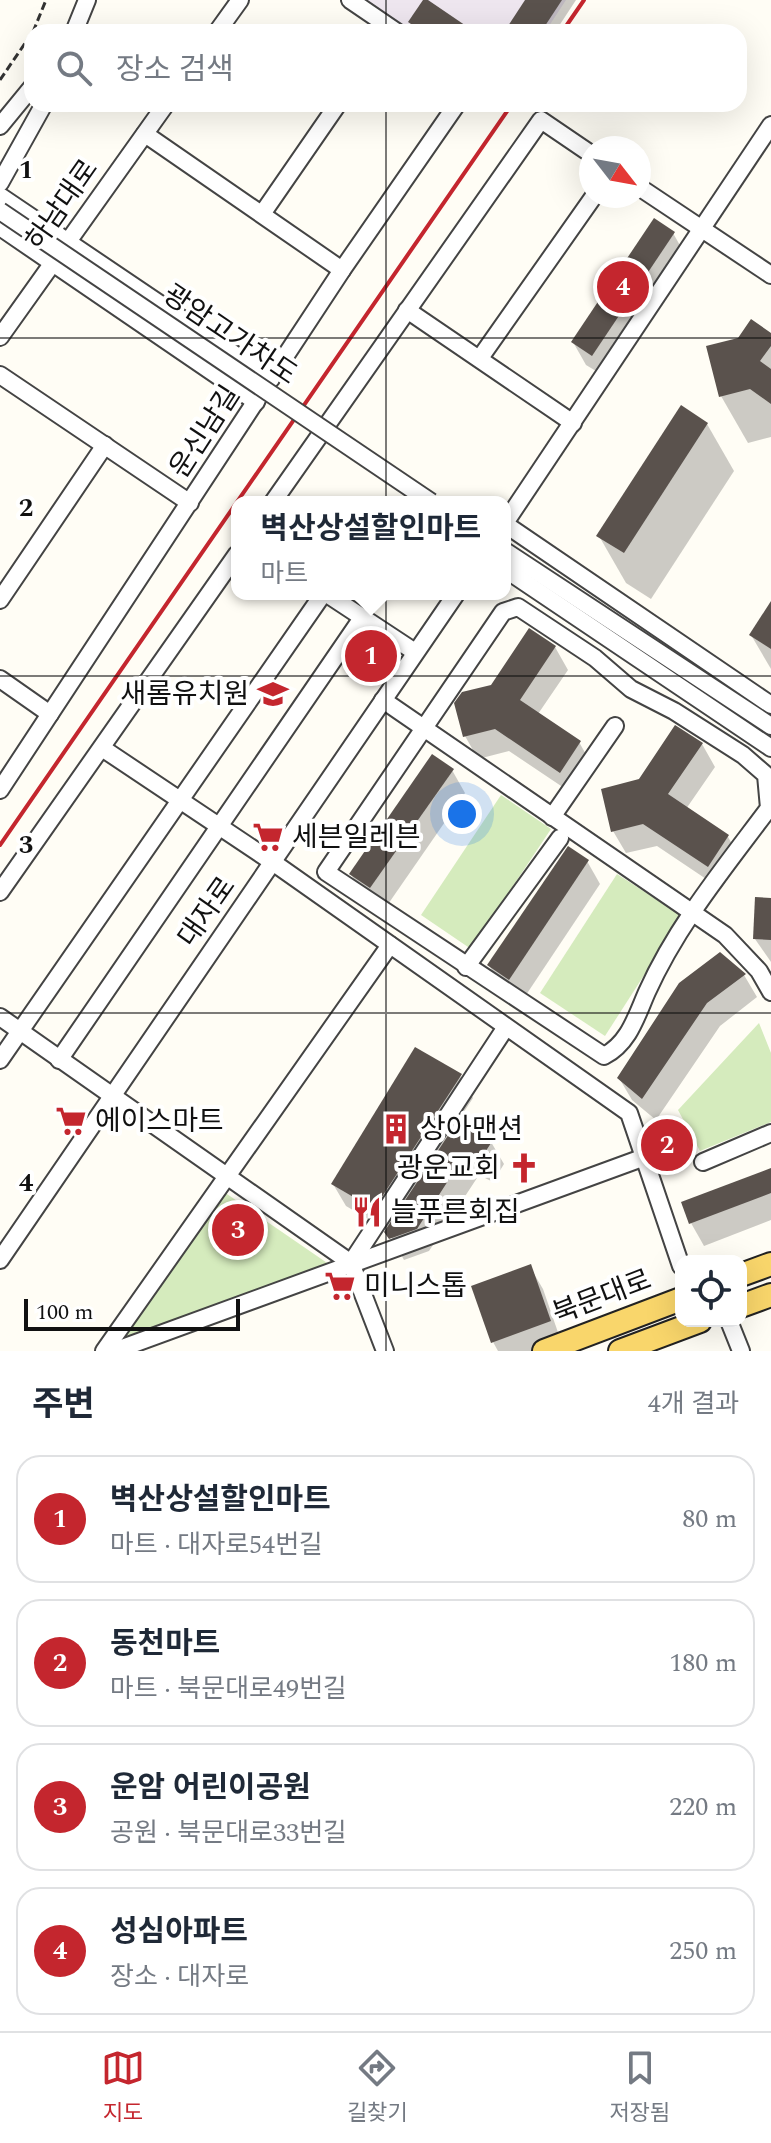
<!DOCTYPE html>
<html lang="ko">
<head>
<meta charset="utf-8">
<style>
  :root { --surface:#fff; --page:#f2f2f3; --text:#1f2937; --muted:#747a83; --line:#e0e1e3; --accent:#c4262e }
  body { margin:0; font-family:Spectral,"Noto Sans KR",serif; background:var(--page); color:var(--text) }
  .controls { position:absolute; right:24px; bottom:24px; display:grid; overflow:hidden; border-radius:16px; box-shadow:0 8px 32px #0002 }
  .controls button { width:72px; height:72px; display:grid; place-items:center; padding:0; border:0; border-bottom:2px solid var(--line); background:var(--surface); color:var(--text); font:40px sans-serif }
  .compass { position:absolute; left:579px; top:136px; width:72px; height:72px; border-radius:50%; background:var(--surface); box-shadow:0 8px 32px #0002; rotate:121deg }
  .scale { position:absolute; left:24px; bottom:20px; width:216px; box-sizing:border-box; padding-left:8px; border:4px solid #111; border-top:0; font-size:22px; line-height:28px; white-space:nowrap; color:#111; -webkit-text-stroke:6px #fff; paint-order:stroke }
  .you { position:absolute; left:462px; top:814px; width:28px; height:28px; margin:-20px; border:6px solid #fff; border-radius:50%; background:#1a73e8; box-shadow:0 0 0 12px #1a73e833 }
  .badge { display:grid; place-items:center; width:52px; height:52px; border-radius:50%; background:var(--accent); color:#fff; font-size:26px; font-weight:700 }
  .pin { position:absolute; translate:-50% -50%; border:4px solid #fff; box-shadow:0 2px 8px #0006 }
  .popup { position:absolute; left:231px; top:496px; width:280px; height:104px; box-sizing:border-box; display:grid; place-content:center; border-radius:16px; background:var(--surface); filter:drop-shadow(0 2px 6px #0005); font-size:26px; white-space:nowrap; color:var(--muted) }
  .popup b { font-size:30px; color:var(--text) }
  .popup::after { content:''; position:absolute; left:50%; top:100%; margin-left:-16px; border:16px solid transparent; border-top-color:var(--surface) }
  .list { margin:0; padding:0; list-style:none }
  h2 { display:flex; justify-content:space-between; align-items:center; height:104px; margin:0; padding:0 32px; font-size:34px }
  h2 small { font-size:26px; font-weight:400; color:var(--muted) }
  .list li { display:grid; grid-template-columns:52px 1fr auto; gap:24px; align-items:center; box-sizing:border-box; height:128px; margin:0 16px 16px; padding:0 16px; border:2px solid var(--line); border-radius:24px }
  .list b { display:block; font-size:30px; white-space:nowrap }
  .list p { margin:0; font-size:26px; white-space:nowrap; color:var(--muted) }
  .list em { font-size:26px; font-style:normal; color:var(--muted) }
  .icon { flex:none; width:44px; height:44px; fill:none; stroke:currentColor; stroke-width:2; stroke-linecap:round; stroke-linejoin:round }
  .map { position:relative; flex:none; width:771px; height:1351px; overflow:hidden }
  .search { position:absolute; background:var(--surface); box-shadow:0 8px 32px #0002; left:24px; right:24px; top:24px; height:88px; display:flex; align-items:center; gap:20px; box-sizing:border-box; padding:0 28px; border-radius:24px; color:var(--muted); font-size:30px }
  .sheet { height:680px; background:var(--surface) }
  nav { display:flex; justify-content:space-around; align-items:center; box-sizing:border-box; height:112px; border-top:2px solid var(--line); background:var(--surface); font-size:22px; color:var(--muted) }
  nav a { display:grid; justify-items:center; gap:4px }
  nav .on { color:var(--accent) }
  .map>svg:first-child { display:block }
</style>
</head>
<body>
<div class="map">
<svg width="771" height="1351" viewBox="0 0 771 1351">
  <rect width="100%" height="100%" fill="#fffdf5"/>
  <path fill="#eee6ef" d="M363,0H566L545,32H412Z"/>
  <g fill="#d5ebbd">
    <path d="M501,795L551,829L471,949L421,915Z"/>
    <path d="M617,874L682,916L605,1036L540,993Z"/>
    <path d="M759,1023L771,1053V1122L700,1151L678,1110Z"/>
    <path d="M224,1192L333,1267L120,1341Z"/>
  </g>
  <g fill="#0003">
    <path d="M528,0H576L555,32H507Z"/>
    <path d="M673,233L686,256L606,377L586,365L573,342Z"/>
    <path d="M771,335V437L748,443L721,396Z"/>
    <path d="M707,424L734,471L651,599L626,583L599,536Z"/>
    <path d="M771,604V669L751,635Z"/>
    <path d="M555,647L568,670L538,714L579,742L592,765L573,794L509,751L478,759L465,736L492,686Z"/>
    <path d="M702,744L715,767L686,809L728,837L741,859L721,889L657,846L626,853L613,831L640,781Z"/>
    <path d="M452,770L465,793L384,910L364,897L351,874Z"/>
    <path d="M587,861L600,884L522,1001L502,988L489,965Z"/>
    <path d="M771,900V962L755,939Z"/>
    <path d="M744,975L757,997L720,1026L656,1120L632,1100L619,1078L681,984Z"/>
    <path d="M460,1076L473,1098L458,1121L491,1142L504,1164L493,1182L479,1175L429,1251L404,1260L388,1231L346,1206L333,1184Z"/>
    <path d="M771,1170V1220L704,1246L691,1223Z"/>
    <path d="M530,1267L543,1289L562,1344L543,1351H498L493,1342Z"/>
  </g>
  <g fill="#5a524d">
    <path d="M423,0H428L475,32H423L408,22Z"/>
    <path d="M525,0H562L541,32H504Z"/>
    <path d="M654,218L675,232L592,356L571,342Z"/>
    <path d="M751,319L771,333V346L760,361L771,369V404L750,389L719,397L706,346L738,338Z"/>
    <path d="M681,405L708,423L624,553L596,536Z"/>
    <path d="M771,601V649L749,635Z"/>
    <path d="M529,628L556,646L520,700L581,741L560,773L495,729L463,737L454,703L462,692L491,685Z"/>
    <path d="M675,725L703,743L668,794L729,835L708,867L643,824L611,832L601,789L639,779Z"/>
    <path d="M432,754L454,769L370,888L349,874Z"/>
    <path d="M568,846L589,860L509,980L487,965Z"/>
    <path d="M755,897L771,898V940L753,939Z"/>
    <path d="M720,952L746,974L707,1003L642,1099L617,1078L679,983Z"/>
    <path d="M415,1047L462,1074L374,1209L331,1184Z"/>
    <path d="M459,1119L493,1140L480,1160L466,1153L417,1229L389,1239L384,1232Z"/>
    <path d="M771,1168V1193L689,1224L681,1202Z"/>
    <path d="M531,1264L551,1321L491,1343L471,1286Z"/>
  </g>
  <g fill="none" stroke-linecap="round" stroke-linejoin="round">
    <g stroke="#444" stroke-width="20">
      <g id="minor">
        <path d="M350,0L397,32"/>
        <path d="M74,32L87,0"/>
        <path d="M217,32L240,0"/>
        <path d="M0,126L32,87"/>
        <path d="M145,134L342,270"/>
        <path d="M0,183L44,104"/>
        <path d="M639,187L771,275"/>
        <path d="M0,196L271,379"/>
        <path d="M262,214L338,104"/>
        <path d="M0,227L256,402"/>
        <path d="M407,310L573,423"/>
        <path d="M0,337L166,104"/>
        <path d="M480,358L594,196"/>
        <path d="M0,375L190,503"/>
        <path d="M273,502L541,120L591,154"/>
        <path d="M505,523L771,125"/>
        <path d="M505,524L771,705"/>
        <path d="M505,551L771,726"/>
        <path d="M505,569L771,748"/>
        <path d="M327,594L415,652"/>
        <path d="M0,600L105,445"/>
        <path d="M518,607L595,658L631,689L674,711L743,755L766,775L769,808C725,867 677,925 647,992C636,1017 629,1043 604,1056L326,872L503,612Z"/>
        <path d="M0,679L50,714"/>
        <path d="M383,700L725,935L759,971L771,992"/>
        <path d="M102,748L274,863L629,1113L681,1266"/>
        <path d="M0,790L342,270L457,104"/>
        <path d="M552,817L615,726"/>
        <path d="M0,892L237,554"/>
        <path d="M466,967L560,838"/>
        <path d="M0,1017L351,1263L385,1351"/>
        <path d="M0,1060L323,594"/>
        <path d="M59,1060L362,618"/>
        <path d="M703,1162L771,1133"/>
        <path d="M0,1260L456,594"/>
        <path d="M351,1263L506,1027"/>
        <path d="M729,1321L741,1351"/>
        <path d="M104,1351L390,945"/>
        <path d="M114,1351L642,1158"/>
      </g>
    </g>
    <g stroke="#222" stroke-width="26">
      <g id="major">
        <path d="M741,1275L771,1264"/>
        <path d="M741,1306L771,1295"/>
        <path d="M544,1351L681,1299"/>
        <path d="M620,1351L700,1321"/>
      </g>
    </g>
    <g stroke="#333" stroke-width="3" stroke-dasharray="8 4" stroke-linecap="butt">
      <path d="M33,32L46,0"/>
      <path d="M0,80L32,33"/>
    </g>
    <use href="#minor" stroke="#fff" stroke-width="16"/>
    <use href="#major" stroke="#f9d66b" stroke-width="22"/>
    <g stroke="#c4262e" stroke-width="4">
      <path d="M562,32L584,0"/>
      <path d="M0,845L512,104"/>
    </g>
    <g stroke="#444" stroke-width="20" stroke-linecap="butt">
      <path id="minor-bridge" d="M0,211L431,502"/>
    </g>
    <use href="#minor-bridge" stroke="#fff" stroke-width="16"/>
  </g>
  <path fill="none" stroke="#111" stroke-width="2" stroke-opacity="0.55" d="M386,0V32M386,104V1351M0,338H771M0,676H771M0,1013H771"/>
  <defs>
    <g id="school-bare" transform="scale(2.4)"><path d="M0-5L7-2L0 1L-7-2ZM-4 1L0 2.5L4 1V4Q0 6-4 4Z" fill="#c4262e" stroke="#fff" stroke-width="2.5" paint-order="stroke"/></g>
    <g id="supermarket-bare" transform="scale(2.4)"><path d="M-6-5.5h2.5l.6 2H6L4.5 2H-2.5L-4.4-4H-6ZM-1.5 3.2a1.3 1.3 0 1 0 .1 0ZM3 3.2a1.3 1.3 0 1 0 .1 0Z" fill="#c4262e" stroke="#fff" stroke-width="2.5" paint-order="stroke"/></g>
    <g id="building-bare" transform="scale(2.4)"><path d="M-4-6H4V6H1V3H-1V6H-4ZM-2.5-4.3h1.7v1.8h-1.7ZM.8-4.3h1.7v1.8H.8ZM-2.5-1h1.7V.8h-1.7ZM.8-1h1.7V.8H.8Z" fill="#c4262e" stroke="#fff" stroke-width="2.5" paint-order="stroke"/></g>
    <g id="church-bare" transform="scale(2.4)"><path d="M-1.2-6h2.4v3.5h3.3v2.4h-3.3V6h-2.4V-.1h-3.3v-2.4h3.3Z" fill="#c4262e" stroke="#fff" stroke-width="2.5" paint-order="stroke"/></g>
    <g id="restaurant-bare" transform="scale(2.4)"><path d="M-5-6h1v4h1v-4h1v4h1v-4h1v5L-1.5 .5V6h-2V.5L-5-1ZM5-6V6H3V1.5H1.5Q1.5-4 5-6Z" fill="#c4262e" stroke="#fff" stroke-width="2.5" paint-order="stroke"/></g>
  </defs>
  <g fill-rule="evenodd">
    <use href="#school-bare" x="273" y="694"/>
    <use href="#supermarket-bare" x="268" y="837"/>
    <use href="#supermarket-bare" x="71" y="1121"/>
    <use href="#building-bare" x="396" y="1129"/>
    <use href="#church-bare" x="524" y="1168"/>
    <use href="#restaurant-bare" x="367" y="1212"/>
    <use href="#supermarket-bare" x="340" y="1286"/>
  </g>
  <g text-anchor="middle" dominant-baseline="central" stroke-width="8" stroke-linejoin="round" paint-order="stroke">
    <g font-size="28" fill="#111" stroke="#fff">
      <text transform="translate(62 205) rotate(-55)">하남대로</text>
      <text transform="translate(230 335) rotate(34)">광암고가차도</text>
      <text transform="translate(205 432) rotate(-57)">운신남길</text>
      <text transform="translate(207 912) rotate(-55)">대자로</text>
      <text transform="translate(602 1297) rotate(-21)">북문대로</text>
    </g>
    <g font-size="28" fill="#111" stroke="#fff" text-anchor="start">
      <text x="249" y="694" text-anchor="end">새롬유치원</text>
      <text x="292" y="837">세븐일레븐</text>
      <text x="95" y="1121">에이스마트</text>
      <text x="420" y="1129">상아맨션</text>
      <text x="500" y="1168" text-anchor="end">광운교회</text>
      <text x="391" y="1212">늘푸른회집</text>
      <text x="364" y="1286">미니스톱</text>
    </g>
  </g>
  <g font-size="26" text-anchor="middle" font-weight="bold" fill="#111" stroke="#fff" stroke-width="8" stroke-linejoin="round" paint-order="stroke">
    <text x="26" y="178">1</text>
    <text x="26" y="516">2</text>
    <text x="26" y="853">3</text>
    <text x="26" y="1191">4</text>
  </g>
</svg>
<div class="controls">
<button><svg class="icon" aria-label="locate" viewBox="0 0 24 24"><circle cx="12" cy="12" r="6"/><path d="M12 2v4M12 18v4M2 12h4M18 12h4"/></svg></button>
</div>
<svg class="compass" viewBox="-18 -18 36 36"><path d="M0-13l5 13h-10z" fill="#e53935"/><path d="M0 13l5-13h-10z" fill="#747a83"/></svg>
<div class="scale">100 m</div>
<div class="you"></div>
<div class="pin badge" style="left:371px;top:656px">1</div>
<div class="popup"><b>벽산상설할인마트</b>마트</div>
<div class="pin badge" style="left:667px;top:1145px">2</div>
<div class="pin badge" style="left:238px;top:1230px">3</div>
<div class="pin badge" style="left:623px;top:287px">4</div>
<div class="search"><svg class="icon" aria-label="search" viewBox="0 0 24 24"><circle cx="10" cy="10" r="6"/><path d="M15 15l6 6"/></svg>장소 검색</div>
</div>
<section class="sheet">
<h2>주변<small>4개 결과</small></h2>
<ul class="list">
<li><span class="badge">1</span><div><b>벽산상설할인마트</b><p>마트 · 대자로54번길</p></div><em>80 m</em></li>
<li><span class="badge">2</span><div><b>동천마트</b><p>마트 · 북문대로49번길</p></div><em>180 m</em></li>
<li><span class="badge">3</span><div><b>운암 어린이공원</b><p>공원 · 북문대로33번길</p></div><em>220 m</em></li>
<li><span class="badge">4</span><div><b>성심아파트</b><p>장소 · 대자로</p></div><em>250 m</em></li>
</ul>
</section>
<nav>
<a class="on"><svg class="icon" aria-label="map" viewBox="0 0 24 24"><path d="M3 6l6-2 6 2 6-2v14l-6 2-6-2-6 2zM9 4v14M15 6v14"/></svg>지도</a>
<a><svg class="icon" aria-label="directions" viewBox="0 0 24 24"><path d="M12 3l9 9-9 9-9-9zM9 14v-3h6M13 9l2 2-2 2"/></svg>길찾기</a>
<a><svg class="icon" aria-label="saved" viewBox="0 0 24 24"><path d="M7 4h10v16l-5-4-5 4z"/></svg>저장됨</a>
</nav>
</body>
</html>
